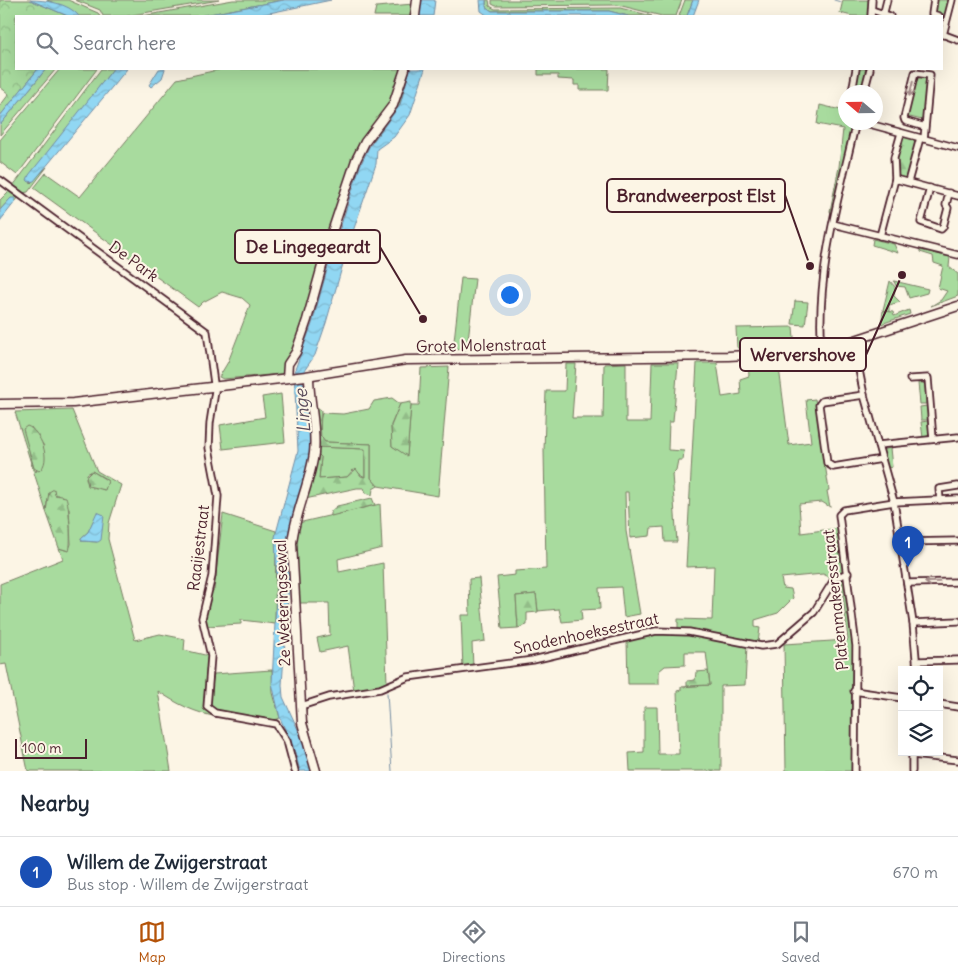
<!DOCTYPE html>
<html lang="en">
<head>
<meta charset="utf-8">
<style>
  :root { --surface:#fff; --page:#f6f6f7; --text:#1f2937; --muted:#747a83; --line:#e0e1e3; --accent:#b45309 }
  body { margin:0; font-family:Delius,sans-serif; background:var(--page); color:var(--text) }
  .controls { position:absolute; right:15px; bottom:15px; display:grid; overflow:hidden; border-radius:0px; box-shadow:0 5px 20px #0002 }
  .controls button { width:45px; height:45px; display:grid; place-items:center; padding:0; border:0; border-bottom:1px solid var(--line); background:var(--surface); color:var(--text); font:25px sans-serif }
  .compass { position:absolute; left:838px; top:85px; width:45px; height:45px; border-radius:50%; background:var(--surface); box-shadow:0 5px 20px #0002; rotate:290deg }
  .scale { position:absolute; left:15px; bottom:12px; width:72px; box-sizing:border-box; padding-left:5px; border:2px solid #4a1f2b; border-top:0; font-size:14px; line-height:18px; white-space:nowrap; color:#4a1f2b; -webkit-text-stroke:4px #fcf5e5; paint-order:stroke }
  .you { position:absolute; left:509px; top:294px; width:18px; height:18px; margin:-12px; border:4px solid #fff; border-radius:50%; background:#1a73e8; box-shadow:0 0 0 8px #1a73e833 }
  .badge { display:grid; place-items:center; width:32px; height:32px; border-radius:50%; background:var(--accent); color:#fff; font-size:16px; font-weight:700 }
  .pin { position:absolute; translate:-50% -41px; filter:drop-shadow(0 1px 2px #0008) }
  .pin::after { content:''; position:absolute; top:26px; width:18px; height:15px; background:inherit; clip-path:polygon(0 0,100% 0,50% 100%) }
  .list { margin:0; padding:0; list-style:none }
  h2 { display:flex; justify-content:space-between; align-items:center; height:65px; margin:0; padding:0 20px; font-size:21px }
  h2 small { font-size:16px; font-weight:400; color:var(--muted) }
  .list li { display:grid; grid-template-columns:32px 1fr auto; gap:15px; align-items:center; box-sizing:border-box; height:70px; padding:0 20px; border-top:1px solid var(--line) }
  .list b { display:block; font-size:19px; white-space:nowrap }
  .list p { margin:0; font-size:16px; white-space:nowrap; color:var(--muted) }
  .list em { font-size:16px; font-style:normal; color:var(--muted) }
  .icon { flex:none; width:28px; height:28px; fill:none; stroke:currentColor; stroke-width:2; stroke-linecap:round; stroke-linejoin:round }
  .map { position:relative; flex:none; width:958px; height:771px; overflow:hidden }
  .search { position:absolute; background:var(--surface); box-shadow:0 5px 20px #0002; left:15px; right:15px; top:15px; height:55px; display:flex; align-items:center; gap:12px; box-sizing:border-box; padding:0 18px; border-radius:0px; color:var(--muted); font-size:19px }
  .sheet { height:135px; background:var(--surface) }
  nav { display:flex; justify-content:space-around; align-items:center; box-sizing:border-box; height:70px; border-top:1px solid var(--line); background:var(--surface); font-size:14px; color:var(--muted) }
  nav a { display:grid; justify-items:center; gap:2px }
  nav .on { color:var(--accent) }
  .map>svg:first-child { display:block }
</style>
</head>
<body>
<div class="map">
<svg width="958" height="771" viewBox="0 0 958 771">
  <defs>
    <pattern id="forest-firs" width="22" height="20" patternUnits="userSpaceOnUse" patternTransform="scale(1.25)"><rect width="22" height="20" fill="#a8db9e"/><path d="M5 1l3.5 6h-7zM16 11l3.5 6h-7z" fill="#92bc88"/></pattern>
    <pattern id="park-crowns" width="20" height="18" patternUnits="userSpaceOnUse" patternTransform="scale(1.25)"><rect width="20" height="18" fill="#a8db9e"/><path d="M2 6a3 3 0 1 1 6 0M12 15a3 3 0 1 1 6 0" fill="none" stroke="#92bc88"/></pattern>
    <pattern id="water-waves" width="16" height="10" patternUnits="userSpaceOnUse" patternTransform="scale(1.25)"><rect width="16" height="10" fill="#91d7f3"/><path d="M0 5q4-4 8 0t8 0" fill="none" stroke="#7fb8d0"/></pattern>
  </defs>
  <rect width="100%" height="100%" fill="#fcf5e5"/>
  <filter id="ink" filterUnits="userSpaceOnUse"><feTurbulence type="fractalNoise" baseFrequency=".02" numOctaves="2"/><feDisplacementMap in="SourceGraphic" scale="10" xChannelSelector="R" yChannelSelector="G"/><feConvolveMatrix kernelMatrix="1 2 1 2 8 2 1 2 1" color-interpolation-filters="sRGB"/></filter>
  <g filter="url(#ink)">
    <g fill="#a8db9e" stroke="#797d64" fill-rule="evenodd">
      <path d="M47,0H68L98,13L100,16H79L74,12Z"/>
      <path d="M75,0H219L126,16H103L100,10Z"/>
      <path d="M233,0H284L199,16H142Z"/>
      <path d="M486,0H489L490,6L495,9L620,8L652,16H628L609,11H492L486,7Z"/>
      <path d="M492,0H682L676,16H662L618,5L496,6L492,4Z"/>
      <path d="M685,0H693L687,16H679Z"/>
      <path d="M843,0H870L869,16H852L840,13Z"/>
      <path d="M936,0H951L946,15L935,11Z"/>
      <path d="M414,4L412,16H374L376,7Z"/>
      <path d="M46,69H56L0,135V125Z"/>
      <path d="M60,69H97L17,175L0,162V140Z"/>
      <path d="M101,69H113L28,178L31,183L47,167L28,192L23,193L13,186Z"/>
      <path d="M222,69H401L390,103L361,144L307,312L285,372L281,374L223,379L219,377L228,362L250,305L242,298L222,292L203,302L198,307L34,188L46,173L80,197L177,79Z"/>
      <path d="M407,69H410L400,105L373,141V136L396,105Z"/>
      <path d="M538,69H609L608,90H579V85H574V80L558,79V75H538Z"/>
      <path d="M858,69H867L862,92H854Z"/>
      <path d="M917,76L928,77L923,123H921L922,120L910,117L909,120L906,117Z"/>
      <path d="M820,105L845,111L846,122L854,124L832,216L830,211L839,167L843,129L817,124Z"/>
      <path d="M10,190L19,197L15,202L11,198L0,210V200Z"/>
      <path d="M873,239L894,244L898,253L872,245Z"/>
      <path d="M920,250L950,257L949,267L958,274V296L931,306L941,300L947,291L938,288L943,266L934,263L933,256L920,252Z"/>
      <path d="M461,278L475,279L467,349L453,350Z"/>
      <path d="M890,281L895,287L894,296L900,302L889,305V312L883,310Z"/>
      <path d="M894,281L928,289L927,293L909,298L905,287L896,286Z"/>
      <path d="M795,301L808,302L805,325L792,324Z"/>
      <path d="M909,310L910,314L881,324L883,311L893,312L894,316Z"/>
      <path d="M793,327L795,348L740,351L737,347L736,328Z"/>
      <path d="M778,360L789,445L811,442L806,400L815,399L829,490L827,491L830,507L822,502L799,504L801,533L839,528L844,571L831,578L823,574L781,578L783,588L791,589L793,598L778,613L755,620V627L760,628L758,643L678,629V619L712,620L714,566L686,567L697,363H717L722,397L741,394L740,379L749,376L748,361Z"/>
      <path d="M626,363V422H650L652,363H678L673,422H669L668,450L684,451L683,460H678L676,470L672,474L677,542H665L664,527L651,528L650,536L630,538L628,492H625L626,531L640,614L624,617L621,587L599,588L600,609L581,610L582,620L562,622L559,609L538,611L536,594L516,596L518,628L502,629L497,577L515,575V571L546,569L544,450L546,391H565L566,364H576L572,418H603L604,364Z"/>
      <path d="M449,367L438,496L378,486L371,478V444L325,442L321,439L320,420L322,413L343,414L369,409L374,401L392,398L400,404L391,425L392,446L407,455L411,405H419L421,368Z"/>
      <path d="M918,383H923L927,387L926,404H920Z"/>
      <path d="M281,394L285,442L223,449L220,425L265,417L262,397Z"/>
      <path d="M927,406L928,420H921L920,407Z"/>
      <path d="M72,410L97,471L121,485L109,523L108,539L135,640L160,634L185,639L184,650L209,656L205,707L218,717C195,713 177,704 158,691L171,771H28L6,664L0,665V584L63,559L59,548L68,551L71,544L69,508L58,495H55L47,502L46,511L15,412ZM31,427L44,446L36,472C29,461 27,439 31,427ZM92,471L106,479L104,490L97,487L92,488L86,480L87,474ZM104,515L97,542L82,541L81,538L88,532L96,516Z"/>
      <path d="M928,421L929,435L923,438L921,422Z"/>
      <path d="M317,447L365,449V477L353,470L347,477L319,479L321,457L316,452Z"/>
      <path d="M890,448L892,467L888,468L883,450Z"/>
      <path d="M380,504L382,548L338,559L339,572L383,563L387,684L354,691L348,646L320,652L317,638L330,635L329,603H297L294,550L298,523Z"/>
      <path d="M223,514L276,531L275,624L241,620V624L206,626L205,612L212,590H214Z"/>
      <path d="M844,575L853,637L855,682L852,685V698L854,700L853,771H786L784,644L848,640L841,576Z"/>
      <path d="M479,578L485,641L472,643L473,668L463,670L461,615H470L469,579Z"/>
      <path d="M651,633L690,634L747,645L745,685L721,686V771H630L629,753L644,752V707H657L658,754H679L677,691L681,690V687L710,685L706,652H685V665L665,666L659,671V684H628L627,641Z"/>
      <path d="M272,670L273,693L280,718L275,720L217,711L210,709L208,705L214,674Z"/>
      <path d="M307,705L306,719L321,771H318L306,731L304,708Z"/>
    </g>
    <g fill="url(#forest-firs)" stroke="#797d64">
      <path d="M904,137L916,140L907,180L896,175L898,152Z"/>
      <path d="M411,402V405L407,456L392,446L391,426L400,404Z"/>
      <path d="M314,405L321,410L320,435L325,442L371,444V478L378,486L373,489L372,495L366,493L364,488H357L305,499L316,452L321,457L319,479L347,477L356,469L361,476L365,477V449L317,447Z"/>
      <path d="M27,426C40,430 53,461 39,471L34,468L23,429Z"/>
      <path d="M92,471L108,481L105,490L88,486L86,477Z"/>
      <path d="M54,489L55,495L66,497C69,503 72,545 69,551L59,548L46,511L49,492Z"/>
      <path d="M372,498L375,505L331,516V511L337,506Z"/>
      <path d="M536,594L538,612L527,613V625L518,628L516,596Z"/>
      <path d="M708,671L710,685L687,686V681L695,680L696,672Z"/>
    </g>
    <path fill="url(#park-crowns)" stroke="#797d64" d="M0,0H30L68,16H16V69H38L0,116V106L9,94L0,87Z"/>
    <g fill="url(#water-waves)" stroke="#758da3">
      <path d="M30,0C46,0 68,3 79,16H68Z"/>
      <path d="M284,0H331L255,16H199Z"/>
      <path d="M422,0H435L433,16H419Z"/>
      <path d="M480,0H486V7L492,11H609L628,16H488L481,11Z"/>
      <path d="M693,0H699L693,16H687Z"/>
      <path d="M38,69H46L0,125V116Z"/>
      <path d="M113,69H127L34,181L29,182L27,180L29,175Z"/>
      <path d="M159,69H165L162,78L151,87L149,85Z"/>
      <path d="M410,69H425L410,115L394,137L377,149L376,164L349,243L326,323L315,355L304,371L303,382L312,423V452L289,538V581L282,685L283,697L307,749L312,768V771H300L295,752L280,718L272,683L277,583L275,537L298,451L294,372L312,324L330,259L360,166L369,147L400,105Z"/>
      <path d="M11,198H15V202L0,221V210Z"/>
      <path d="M97,512L104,515L101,540L98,542L82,541L81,538L88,532Z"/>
    </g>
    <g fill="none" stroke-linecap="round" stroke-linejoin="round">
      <g stroke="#758da3" stroke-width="1">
        <path d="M834,0L841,2"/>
        <path d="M387,693L392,771"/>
      </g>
      <g stroke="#4a1f2b" stroke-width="9">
        <g id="street">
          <path d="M934,0L932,14L939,16"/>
          <path d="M872,10L890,16"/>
          <path d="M871,16L872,0"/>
          <path d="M883,16L887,0"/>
          <path d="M942,34L958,40"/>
          <path d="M943,35L952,0"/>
          <path d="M852,92L856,69"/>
          <path d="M864,92L870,69"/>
          <path d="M862,122L958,148"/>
          <path d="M924,139L930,75L915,73L904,118L905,121L925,127"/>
          <path d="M895,179L958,196"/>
          <path d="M0,180L207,332L215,391L210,423L209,448L218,496L212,576L202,618L211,656L207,707L215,713L276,724L287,741L295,771"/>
          <path d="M908,182L920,138"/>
          <path d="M930,188L921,222L941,229L943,227L948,208L946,205L949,193"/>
          <path d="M833,224L958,255"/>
          <path d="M880,236L895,179L894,158L901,133"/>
          <path d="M853,340L864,395L894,502L913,623L917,670"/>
          <path d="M822,351C815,275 839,196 856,122"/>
          <path d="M910,379L928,378L933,439"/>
          <path d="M864,395L822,401L819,405L827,463L833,467L882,459"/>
          <path d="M878,445L958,437"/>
          <path d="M940,500L939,489L958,486"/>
          <path d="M901,542L958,541"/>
          <path d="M907,583L958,582"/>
          <path d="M913,623L958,621"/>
          <path d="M918,661L958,660"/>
          <path d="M854,691L902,698"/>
          <path d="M939,704L958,707"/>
          <path d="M301,706L329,697L380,689L408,677L533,660L656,631L689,632L761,646L777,644L814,612L835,578L848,573"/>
          <path d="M912,755L958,760"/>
          <path d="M855,771L856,646L839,515L844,510L894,502L958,499"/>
          <path d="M912,771V753"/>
        </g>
      </g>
      <g stroke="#4a1f2b" stroke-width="11">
        <g id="secondary">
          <path d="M415,16L417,0"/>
          <path d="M309,376C309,402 317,427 314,453C310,484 295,512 292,543L302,723L316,771"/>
          <path d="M287,378L288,364L296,352L307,320L329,241L356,160L365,142L393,105L405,69"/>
          <path d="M0,404L73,403L306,376L406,360L728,356L822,351L958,306"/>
        </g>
      </g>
      <use href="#street" stroke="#fcf5e5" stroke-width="5.5"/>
      <use href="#secondary" stroke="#fcf5e5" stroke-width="8"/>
    </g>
    <defs><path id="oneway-shaft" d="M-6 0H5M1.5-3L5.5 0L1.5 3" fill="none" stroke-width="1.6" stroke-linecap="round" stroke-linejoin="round" transform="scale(1.25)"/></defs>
    <g stroke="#a38a88">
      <use href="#oneway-shaft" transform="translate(911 89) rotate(104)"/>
      <use href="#oneway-shaft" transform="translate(932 582) rotate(179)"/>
    </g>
  </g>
  <g text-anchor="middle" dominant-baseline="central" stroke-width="4" stroke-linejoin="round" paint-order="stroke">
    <g font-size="16" fill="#4a1f2b" stroke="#fcf5e5">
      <text transform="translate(134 261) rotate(36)">De Park</text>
      <text transform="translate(481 345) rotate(-1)">Grote Molenstraat</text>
      <text transform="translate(198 548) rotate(-83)">Raaijestraat</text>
      <text transform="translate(835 600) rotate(-96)">Platenmakersstraat</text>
      <text transform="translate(282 603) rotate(-92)">2e Weteringsewal</text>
      <text transform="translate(586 633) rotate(-12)">Snodenhoeksestraat</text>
    </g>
    <g font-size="18" font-style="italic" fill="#5c4d5d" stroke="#fcf5e5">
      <text transform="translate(302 411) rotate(-95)">Linge</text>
    </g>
  </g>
  <path fill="none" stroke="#4a1f2b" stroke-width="2" d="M810 266L785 195M423 319L380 247M902 275L866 355"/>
  <g fill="#4a1f2b" stroke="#fcf5e5" stroke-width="2">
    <circle cx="810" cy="266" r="5"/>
    <circle cx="423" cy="319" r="5"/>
    <circle cx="902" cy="275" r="5"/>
  </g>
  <g fill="#fcf5e5" stroke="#4a1f2b" stroke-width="2">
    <rect x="607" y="179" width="178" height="33" rx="5"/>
    <rect x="235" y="230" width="145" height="33" rx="5"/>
    <rect x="740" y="338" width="126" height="33" rx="5"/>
  </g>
  <g font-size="18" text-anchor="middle" font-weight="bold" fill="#4a1f2b">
    <text x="696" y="202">Brandweerpost Elst</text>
    <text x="308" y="253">De Lingegeardt</text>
    <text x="803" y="361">Wervershove</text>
  </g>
</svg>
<div class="controls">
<button><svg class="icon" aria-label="locate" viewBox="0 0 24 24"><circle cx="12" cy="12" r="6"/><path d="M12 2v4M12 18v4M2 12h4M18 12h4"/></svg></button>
<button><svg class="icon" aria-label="layers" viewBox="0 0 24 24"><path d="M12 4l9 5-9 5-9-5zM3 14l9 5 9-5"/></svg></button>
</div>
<svg class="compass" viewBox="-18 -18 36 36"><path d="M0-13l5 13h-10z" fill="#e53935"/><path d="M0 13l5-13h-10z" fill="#747a83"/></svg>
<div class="scale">100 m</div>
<div class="you"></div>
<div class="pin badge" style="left:908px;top:567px;background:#1a4fb4">1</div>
<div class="search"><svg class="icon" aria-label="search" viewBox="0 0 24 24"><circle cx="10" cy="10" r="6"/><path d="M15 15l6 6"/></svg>Search here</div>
</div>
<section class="sheet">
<h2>Nearby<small></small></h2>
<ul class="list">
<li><span class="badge" style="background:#1a4fb4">1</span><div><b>Willem de Zwijgerstraat</b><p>Bus stop · Willem de Zwijgerstraat</p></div><em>670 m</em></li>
</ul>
</section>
<nav>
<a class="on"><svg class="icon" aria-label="map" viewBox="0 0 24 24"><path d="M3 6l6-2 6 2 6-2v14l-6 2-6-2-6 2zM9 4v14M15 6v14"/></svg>Map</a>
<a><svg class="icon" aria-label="directions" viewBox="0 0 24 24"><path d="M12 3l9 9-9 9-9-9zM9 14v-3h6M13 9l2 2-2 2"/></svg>Directions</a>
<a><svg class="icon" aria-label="saved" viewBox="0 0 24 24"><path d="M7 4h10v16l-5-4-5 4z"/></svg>Saved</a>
</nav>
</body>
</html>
